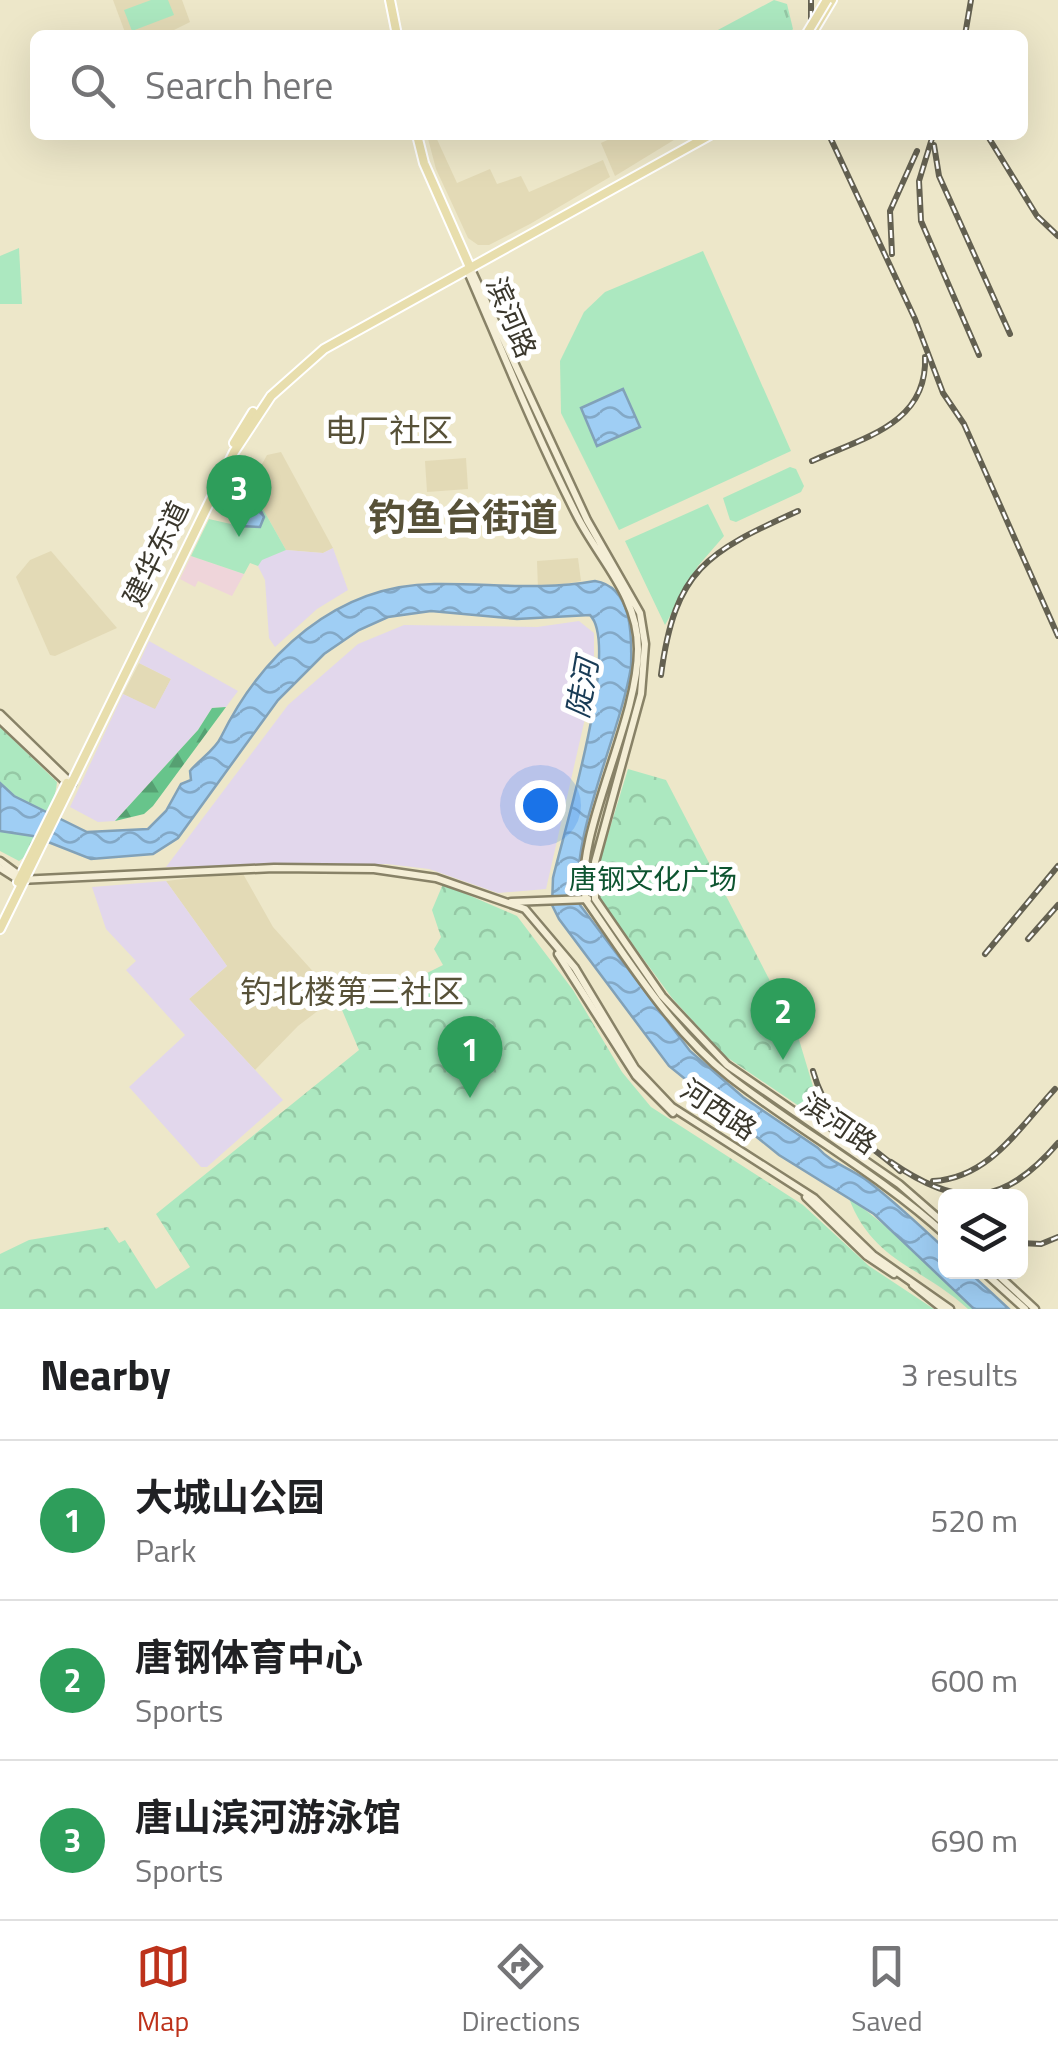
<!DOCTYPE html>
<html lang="en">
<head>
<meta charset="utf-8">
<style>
  :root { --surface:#fff; --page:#f6f6f6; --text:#202124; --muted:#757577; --line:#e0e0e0; --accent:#bd321b }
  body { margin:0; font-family:"Titillium Web","Noto Sans SC",sans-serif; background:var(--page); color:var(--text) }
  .controls { position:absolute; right:30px; bottom:30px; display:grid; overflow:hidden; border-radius:15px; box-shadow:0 10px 40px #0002 }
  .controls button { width:90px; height:90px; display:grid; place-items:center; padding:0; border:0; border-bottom:2px solid var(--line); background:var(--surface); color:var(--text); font:50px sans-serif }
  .you { position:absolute; left:540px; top:805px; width:35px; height:35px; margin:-25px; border:8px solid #fff; border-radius:50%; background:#1a73e8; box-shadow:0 0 0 15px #1a73e833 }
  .badge { display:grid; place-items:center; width:65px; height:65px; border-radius:50%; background:var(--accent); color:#fff; font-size:32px; font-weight:700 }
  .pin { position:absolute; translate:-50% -82px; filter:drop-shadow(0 2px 5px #0008) }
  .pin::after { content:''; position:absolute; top:52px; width:35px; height:30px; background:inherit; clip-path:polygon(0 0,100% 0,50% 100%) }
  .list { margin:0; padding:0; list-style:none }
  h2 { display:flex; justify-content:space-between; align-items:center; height:130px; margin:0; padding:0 40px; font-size:42px }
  h2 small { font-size:32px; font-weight:400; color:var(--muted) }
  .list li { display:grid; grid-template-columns:65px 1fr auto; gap:30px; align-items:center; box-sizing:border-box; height:160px; padding:0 40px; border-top:2px solid var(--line) }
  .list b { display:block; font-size:38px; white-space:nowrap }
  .list p { margin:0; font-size:32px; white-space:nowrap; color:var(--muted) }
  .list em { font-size:32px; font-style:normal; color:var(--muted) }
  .icon { flex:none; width:55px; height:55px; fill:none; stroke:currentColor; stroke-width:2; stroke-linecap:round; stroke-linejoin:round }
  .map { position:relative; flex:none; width:1058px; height:1309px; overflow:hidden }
  .search { position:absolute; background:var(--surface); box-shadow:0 10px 40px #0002; left:30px; right:30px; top:30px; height:110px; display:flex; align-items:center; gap:25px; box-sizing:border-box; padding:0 35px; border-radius:15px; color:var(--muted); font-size:38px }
  .sheet { height:610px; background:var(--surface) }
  nav { display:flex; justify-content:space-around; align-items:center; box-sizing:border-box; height:140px; border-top:2px solid var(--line); background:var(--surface); font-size:28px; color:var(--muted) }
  nav a { display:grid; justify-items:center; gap:5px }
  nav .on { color:var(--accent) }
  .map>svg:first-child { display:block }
</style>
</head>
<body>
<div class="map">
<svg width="1058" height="1309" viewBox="0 0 1058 1309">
  <defs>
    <pattern id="grass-tufts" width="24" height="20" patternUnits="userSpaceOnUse" patternTransform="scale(2.5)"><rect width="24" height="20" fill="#ace8c0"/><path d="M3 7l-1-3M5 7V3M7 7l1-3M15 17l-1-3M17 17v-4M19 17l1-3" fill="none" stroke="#95c8a5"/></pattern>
    <pattern id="forest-firs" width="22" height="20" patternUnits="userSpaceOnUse" patternTransform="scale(2.5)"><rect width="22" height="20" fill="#67c48b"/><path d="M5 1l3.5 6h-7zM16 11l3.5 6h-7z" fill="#56a072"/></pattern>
    <pattern id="park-crowns" width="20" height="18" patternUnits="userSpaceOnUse" patternTransform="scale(2.5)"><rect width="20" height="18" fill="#ace8c0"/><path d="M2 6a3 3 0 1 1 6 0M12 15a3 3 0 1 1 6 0" fill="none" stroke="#95c8a5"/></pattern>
    <pattern id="water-waves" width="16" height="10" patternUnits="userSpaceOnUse" patternTransform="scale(2.5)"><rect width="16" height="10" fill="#9fcef4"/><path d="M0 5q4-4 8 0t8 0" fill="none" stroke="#83a8c6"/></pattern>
  </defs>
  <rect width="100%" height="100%" fill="#ede7c9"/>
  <g fill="#e3dab6">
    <path d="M113,0H182L190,22L164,35H126Z"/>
    <path d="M427,135H435L457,183L490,169L497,184L521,176L529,192L603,160L610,177L530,224L489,245H478L468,238L436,169Z"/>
    <path d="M618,135H682L615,176L601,143Z"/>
    <path d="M281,452L333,548L323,553L286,550L250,486L267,455Z"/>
    <path d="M466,458L468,489L427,492L425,461Z"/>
    <path d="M51,551L117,628L55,656L50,655L16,577L30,560Z"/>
    <path d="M578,558L581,581L538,589L537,561Z"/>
    <path d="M139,663L171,679L155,710L123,694Z"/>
    <path d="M242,872L273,927L336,997L298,1026L255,1070L189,999L227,966L166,881Z"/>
  </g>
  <g fill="#e2d7ec">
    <path d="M333,548L348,590L317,609L275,647L269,638L265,580L258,566L262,559L286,550L323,553Z"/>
    <path d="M579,621L594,633V679L546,889L498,893L429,869L387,864L166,867L288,705L358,644L404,625L537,627Z"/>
    <path d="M149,641L238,691L226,707L212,708L198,730L115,821L98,822L70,807L123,694L155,709L171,679L139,663Z"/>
    <path d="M166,881L227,966L189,999L283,1100L207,1167H201L129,1087L185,1035L126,970L136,961L106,929L92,887Z"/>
  </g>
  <path fill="#efd5da" d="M191,556L244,574L232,596L198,581L195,587L180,579Z"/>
  <path fill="url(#grass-tufts)" d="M774,0L787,4L793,29L788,35H718L716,31Z"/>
  <path fill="url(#forest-firs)" d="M226,707L153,806L144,814L115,821L198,730L212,708Z"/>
  <g fill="url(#park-crowns)">
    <path d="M0,727L57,782C55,804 38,849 19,861L0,851Z"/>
    <path d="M628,769L666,780L797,1033L824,1123L725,1056L672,998L598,897L595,877Z"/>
    <path d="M443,884L517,916L573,990L622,1072L651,1107L803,1205L869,1266L934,1309H0V1254L29,1240L108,1227L119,1243L125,1240L156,1289L190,1267L156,1214L359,1050L342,1010L396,976L417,978L443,965L434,949L441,937L432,910Z"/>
    <path d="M848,1196L921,1255L974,1309H968C920,1265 873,1263 848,1196Z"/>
  </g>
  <g fill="#ace8c0">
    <path d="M151,0H168L174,15L132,31L124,10Z"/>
    <path d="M19,248L22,304H0V256Z"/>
    <path d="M703,251L791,451L619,530L561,413L560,361L584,312L605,292Z"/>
    <path d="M790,467L796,469L804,486L801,492L736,522L730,520L723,498Z"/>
    <path d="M250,486L286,550L262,560L258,566L250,563L244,574L191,556L209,519L231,524Z"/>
    <path d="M708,504L724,536L698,566L665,625L625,541Z"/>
  </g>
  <g fill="url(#water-waves)" stroke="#81a1b8" stroke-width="2.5">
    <path d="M623,389L640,427L597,446L581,408Z"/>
    <path d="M253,496L264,517L260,527L238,526Z"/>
    <path d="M595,581C633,587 632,637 631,667C620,736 567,841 580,905L690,1051L743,1097L818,1148C831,1163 848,1167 865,1179C893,1200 919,1225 945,1249L946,1272H969L1009,1309H974L874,1214L779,1155L669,1066L559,919L552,905L553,878C564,831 621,646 590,615L517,619L431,611L388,617L359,630L324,654L278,700L178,838L153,854L91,859L33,836L0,831V783L14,796L87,832L148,829L166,811L181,784L191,780L190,771C199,760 216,749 221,737C262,654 336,585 434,584C489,583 540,591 595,581Z"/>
  </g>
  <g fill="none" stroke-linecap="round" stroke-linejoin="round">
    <g stroke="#888267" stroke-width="11">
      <g id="secondary">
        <path d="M0,714L72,784"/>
        <path d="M0,720L68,784"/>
        <path d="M0,861L23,878"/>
        <path d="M0,868L19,880L274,868L374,869L436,878L525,909L575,968L635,1068L672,1107L814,1198L873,1255L950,1309"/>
        <path d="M511,902L588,899"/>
        <path d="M558,954L636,1076L673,1113"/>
        <path d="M806,1197L867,1256L894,1274"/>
        <path d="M946,1225L899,1184L727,1065L662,996L595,899V862L641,694L645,644L640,613L587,520L469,265L468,272C503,353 536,435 576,514C599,560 638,595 638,649C638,723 572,838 586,900C629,961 671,1030 730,1077C801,1132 879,1174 946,1235"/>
        <path d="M984,1272L1025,1309"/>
        <path d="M995,1272L1035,1309"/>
        <path d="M913,1285L943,1309"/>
      </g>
    </g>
    <g stroke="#fff" stroke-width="12">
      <g id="primary">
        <path d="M390,0L397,35"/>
        <path d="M811,35L832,0"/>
        <path d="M417,135L424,163L469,265"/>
        <path d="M234,443L253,412"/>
        <path d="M18,882L67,783"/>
        <path d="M0,929L234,452L271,396L324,349L710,135"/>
      </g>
    </g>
    <use href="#secondary" stroke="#f4eed6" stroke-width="6"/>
    <use href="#primary" stroke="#e8dead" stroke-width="8"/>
    <g stroke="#646151" stroke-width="6">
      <g id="rail">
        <path d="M811,35V0"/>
        <path d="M965,35L971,0"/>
        <path d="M829,135L915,319L943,393L964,424L1058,636"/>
        <path d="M933,135L919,181L921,221L979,355"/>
        <path d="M987,135L1037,216L1058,236"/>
        <path d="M934,145L939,176L1010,334"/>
        <path d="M892,254L890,211L917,151"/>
        <path d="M812,461C862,438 928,424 925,357"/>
        <path d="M661,675C675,569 707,552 798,511"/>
        <path d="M1028,939L1058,905"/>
        <path d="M985,954L1058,866"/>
        <path d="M813,1071C829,1128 860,1135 900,1171"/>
        <path d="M891,1162C960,1210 1004,1206 1058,1143"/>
        <path d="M933,1181C989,1178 1019,1128 1055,1089"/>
        <path d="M1020,1243L1041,1244L1058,1237"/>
      </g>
    </g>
    <use href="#rail" stroke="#fff" stroke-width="2.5" stroke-dasharray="8" stroke-linecap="butt"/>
    <g stroke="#fff" stroke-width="12" stroke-linecap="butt">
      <path id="primary-bridge" d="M806,35L827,0"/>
    </g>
    <use href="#primary-bridge" stroke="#e8dead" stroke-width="8"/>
  </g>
  <g text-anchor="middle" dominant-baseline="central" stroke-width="10" stroke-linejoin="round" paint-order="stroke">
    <g font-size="28" fill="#3a372c" stroke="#fff">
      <text transform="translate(512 317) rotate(67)">滨河路</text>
      <text transform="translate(155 553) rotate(-64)">建华东道</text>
      <text transform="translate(719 1109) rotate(34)">河西路</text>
      <text transform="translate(839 1123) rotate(34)">滨河路</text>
    </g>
    <g font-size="28" fill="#0e5531" stroke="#fff">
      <text x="653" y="878">唐钢文化广场</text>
    </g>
    <g font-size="30" font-style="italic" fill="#193c56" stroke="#fff">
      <text transform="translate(582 688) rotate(-80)">陡河</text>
    </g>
    <g font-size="32" fill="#575138" stroke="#fff">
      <text x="389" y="430">电厂社区</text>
      <text x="352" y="991">钓北楼第三社区</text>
    </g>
    <g font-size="38" font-weight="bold" fill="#575138" stroke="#fff">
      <text x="463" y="517">钓鱼台街道</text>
    </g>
  </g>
</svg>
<div class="controls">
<button><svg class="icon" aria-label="layers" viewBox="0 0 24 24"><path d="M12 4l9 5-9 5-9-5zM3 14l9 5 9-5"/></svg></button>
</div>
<div class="you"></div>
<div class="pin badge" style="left:470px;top:1098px;background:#2e9e5b">1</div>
<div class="pin badge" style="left:783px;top:1060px;background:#2e9e5b">2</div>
<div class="pin badge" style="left:239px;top:537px;background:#2e9e5b">3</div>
<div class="search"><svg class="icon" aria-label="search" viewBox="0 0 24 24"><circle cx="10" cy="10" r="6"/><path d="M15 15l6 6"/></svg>Search here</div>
</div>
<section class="sheet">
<h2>Nearby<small>3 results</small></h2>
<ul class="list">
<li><span class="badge" style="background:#2e9e5b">1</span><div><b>大城山公园</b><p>Park</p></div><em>520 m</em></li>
<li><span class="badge" style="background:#2e9e5b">2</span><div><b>唐钢体育中心</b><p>Sports</p></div><em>600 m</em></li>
<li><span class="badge" style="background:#2e9e5b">3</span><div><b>唐山滨河游泳馆</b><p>Sports</p></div><em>690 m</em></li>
</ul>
</section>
<nav>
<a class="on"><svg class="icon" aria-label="map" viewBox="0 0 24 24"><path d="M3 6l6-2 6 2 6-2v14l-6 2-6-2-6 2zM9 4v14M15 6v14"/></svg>Map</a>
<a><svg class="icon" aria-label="directions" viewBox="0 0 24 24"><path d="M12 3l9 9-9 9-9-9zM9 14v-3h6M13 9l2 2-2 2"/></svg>Directions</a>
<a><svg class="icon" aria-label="saved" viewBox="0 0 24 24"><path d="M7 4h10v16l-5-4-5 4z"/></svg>Saved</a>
</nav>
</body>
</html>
